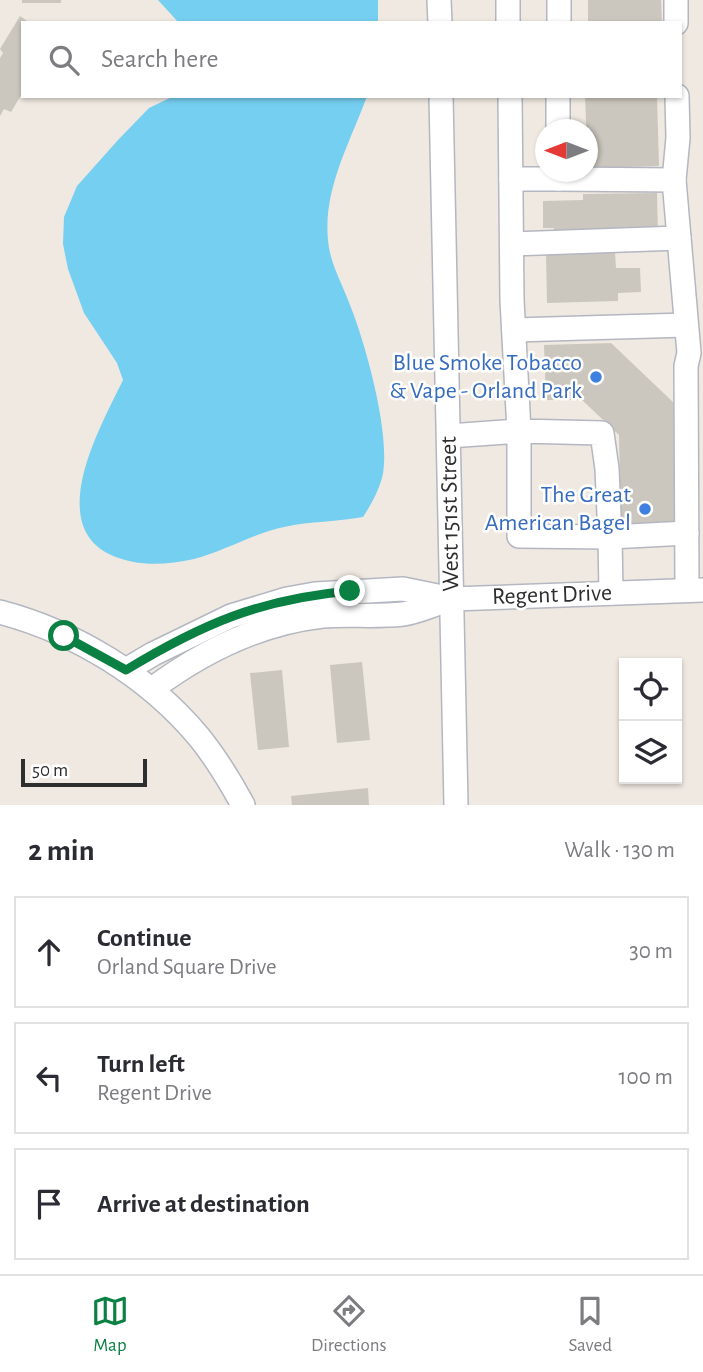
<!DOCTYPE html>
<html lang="en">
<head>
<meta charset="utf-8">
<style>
  :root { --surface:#fff; --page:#f2f2f3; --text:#2b2b33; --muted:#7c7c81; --line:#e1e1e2; --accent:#0b8043 }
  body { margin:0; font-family:"Alegreya Sans",sans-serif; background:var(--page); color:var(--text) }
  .controls { position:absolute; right:21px; bottom:21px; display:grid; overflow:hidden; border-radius:0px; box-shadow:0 2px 5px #0004 }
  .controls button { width:63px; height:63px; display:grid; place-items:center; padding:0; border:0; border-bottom:2px solid var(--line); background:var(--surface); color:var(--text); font:35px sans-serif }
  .compass { position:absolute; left:535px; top:119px; width:63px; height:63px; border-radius:50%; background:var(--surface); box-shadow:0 2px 5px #0004; rotate:270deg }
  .scale { position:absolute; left:21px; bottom:18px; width:126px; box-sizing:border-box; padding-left:7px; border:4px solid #2e2e2e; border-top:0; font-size:19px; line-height:24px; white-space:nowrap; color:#2e2e2e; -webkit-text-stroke:5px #fff; paint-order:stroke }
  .stop { position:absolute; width:21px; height:21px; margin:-16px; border:5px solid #0b8043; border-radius:50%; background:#fff }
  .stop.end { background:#0b8043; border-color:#fff; box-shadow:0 2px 7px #0008 }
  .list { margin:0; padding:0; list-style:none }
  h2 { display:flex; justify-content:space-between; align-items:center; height:91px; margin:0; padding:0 28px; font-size:30px }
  h2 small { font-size:23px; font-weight:400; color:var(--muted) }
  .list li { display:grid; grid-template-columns:46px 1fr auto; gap:21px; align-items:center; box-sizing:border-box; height:112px; margin:0 14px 14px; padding:0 14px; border:2px solid var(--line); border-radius:0px }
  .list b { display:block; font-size:26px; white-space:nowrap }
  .list p { margin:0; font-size:23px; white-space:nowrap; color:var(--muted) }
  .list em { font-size:23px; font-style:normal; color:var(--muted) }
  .icon { flex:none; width:38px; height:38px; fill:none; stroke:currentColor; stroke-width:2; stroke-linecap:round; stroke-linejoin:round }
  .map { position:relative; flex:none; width:703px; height:805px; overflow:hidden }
  .search { position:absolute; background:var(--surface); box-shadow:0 2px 5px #0004; left:21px; right:21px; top:21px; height:77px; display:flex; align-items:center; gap:18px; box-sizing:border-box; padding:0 24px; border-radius:0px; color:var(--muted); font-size:26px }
  .sheet { height:469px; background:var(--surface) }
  nav { display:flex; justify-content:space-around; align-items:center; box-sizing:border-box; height:98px; border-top:2px solid var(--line); background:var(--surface); font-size:19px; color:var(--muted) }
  nav a { display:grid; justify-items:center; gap:4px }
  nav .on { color:var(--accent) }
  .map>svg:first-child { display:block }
</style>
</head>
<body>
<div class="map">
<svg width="703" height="805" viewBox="0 0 703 805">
  <rect width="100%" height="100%" fill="#efe9e1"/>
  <g fill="#75cff0">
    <path d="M158,0H378V23H179Z"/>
    <path d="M174,96H367C350,143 323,189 328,240C330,264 342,283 350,305C366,345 392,438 382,478C378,492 371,505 363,517C337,522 311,521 284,527C254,533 225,551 194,559C166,565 138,567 111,555C44,524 102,424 123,380L117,363L84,313L68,269L63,244L64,217L77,186L118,140L149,108Z"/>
  </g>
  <g fill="#cbc7bf">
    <rect x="22" y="0" width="39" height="3"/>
    <path d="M588,0H661L662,23H588Z"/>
    <path d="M20,16L30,23H23V92L11,112L4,109L0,116V58L3,53L0,49Z"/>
    <path d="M585,96H657L659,166L588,168Z"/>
    <path d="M657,193L658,234L554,235V228H543V201L583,200V194Z"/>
    <path d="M615,252L616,268H640L641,292L618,293V301L547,303L546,253Z"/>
    <path d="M611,343L675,404L677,528L621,529L619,435L582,400H546L544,345Z"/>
    <path d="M362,662L370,740L337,743L330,665Z"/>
    <path d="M282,670L289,747L258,750L250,673Z"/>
    <path d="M368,788L369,805H292L291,796Z"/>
  </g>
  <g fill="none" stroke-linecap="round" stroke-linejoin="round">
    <g stroke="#b4b7c1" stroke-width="26">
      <g id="minor">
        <path d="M439,0L440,23"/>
        <path d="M508,0V23"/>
        <path d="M676,0V23"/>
        <path d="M559,23V0"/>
        <path d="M441,96L456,805"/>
        <path d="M558,130V96"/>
        <path d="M511,179H558V172"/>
        <path d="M558,179L674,180L689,353L686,366L687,590"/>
        <path d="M674,180L678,138L677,96"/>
        <path d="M512,244L679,238"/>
        <path d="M514,330L686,325"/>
        <path d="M449,436L519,431V536L610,537L607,469L602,433L519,431L512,300L510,96"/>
        <path d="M611,593L610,537L687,533"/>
        <path d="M0,612C76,632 149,677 199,737C216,758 230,781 243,805"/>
        <path d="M126,670L153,654L231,616L287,599L315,594L403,589L452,599L703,590"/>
        <path d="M152,689C203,651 259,623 323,616C349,614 377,617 403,614C418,612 434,604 449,600"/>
      </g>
    </g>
    <use href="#minor" stroke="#fff" stroke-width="23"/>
  </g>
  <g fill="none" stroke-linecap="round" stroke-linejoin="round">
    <path stroke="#0b8043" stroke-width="9" d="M64,636L126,670C202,624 260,599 350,591"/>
  </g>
  <g fill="#3f7fe0" stroke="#fff" stroke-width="2.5">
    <circle cx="596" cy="377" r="7"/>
    <circle cx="645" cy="509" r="7"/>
  </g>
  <g text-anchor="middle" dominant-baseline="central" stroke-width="5" stroke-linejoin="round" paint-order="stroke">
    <g font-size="24" fill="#366cbe" stroke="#fff" text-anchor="end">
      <text x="582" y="363">Blue Smoke Tobacco<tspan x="582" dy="28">&amp; Vape - Orland Park</tspan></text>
      <text x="631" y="495">The Great<tspan x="631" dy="28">American Bagel</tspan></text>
    </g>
    <g font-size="24" fill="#2e2e2e" stroke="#fff">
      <text transform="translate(450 514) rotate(-91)">West 151st Street</text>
      <text transform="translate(552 595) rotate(-2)">Regent Drive</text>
    </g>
  </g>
</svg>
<div class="controls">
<button><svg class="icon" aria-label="locate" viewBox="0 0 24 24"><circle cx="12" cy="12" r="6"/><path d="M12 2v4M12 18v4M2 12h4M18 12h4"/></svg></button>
<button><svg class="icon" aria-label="layers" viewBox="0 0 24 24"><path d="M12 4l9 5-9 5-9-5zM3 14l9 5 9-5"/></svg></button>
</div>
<svg class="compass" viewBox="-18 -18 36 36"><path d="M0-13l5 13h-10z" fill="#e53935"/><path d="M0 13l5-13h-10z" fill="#7c7c81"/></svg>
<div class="scale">50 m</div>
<div class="stop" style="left:64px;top:636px"></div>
<div class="stop end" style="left:350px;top:591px"></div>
<div class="search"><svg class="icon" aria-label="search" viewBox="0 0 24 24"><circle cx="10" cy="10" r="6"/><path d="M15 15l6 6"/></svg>Search here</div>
</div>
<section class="sheet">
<h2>2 min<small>Walk · 130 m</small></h2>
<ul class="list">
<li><svg class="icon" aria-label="ahead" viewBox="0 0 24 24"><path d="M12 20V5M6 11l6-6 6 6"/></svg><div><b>Continue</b><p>Orland Square Drive</p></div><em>30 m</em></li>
<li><svg class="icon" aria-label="left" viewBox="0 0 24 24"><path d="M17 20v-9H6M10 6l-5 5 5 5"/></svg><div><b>Turn left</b><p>Regent Drive</p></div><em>100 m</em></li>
<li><svg class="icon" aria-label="arrive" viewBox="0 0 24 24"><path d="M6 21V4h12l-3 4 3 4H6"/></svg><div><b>Arrive at destination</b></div></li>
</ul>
</section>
<nav>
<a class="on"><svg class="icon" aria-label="map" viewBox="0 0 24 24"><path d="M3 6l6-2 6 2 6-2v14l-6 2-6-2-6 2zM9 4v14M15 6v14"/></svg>Map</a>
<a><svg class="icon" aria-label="directions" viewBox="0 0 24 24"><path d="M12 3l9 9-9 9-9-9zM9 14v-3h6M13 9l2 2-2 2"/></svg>Directions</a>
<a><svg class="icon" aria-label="saved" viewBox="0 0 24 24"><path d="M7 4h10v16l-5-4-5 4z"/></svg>Saved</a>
</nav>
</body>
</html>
